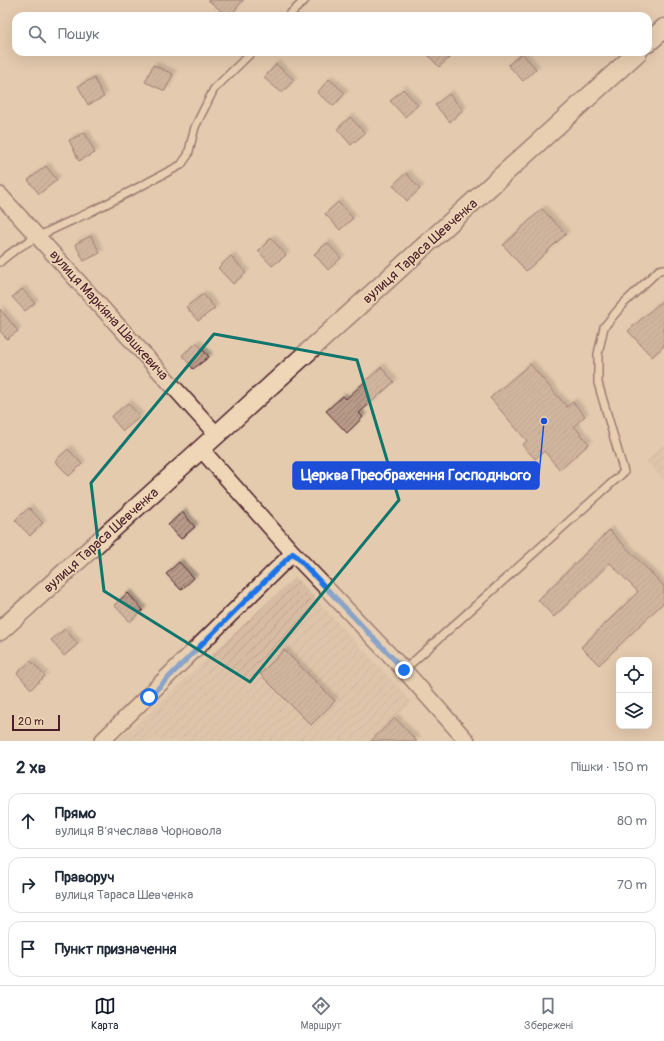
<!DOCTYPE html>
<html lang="uk">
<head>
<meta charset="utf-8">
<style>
  :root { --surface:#fff; --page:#f2f2f3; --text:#1f2937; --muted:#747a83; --line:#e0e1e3; --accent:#111827 }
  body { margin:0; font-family:Pangolin,sans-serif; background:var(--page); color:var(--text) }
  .controls { position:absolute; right:12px; bottom:12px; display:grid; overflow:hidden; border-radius:8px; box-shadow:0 4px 16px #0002 }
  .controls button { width:36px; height:36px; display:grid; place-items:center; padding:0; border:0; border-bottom:1px solid var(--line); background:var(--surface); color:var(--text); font:20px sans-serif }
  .scale { position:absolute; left:12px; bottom:10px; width:48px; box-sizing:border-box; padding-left:4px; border:2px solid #4a1f2b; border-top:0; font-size:11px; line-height:14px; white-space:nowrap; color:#4a1f2b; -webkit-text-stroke:3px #eed6b6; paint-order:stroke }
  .stop { position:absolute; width:12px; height:12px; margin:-9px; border:3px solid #1a73e8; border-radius:50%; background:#fff }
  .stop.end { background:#1a73e8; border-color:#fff; box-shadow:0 1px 4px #0008 }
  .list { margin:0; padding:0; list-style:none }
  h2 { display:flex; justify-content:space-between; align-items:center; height:52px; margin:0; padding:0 16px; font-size:17px }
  h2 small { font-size:13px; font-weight:400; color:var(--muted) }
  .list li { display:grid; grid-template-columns:26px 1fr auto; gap:12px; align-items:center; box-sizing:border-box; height:56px; margin:0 8px 8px; padding:0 8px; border:1px solid var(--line); border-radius:12px }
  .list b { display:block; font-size:15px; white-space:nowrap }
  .list p { margin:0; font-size:13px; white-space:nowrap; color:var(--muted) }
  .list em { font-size:13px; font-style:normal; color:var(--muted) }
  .icon { flex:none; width:22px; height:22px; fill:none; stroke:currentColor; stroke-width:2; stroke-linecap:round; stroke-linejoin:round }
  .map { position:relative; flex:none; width:664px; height:741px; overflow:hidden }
  .search { position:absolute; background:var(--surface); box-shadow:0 4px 16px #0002; left:12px; right:12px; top:12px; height:44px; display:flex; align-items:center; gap:10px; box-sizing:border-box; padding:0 14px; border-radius:12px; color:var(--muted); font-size:15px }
  .sheet { height:244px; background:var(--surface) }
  nav { display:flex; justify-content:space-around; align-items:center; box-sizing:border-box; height:56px; border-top:1px solid var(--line); background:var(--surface); font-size:11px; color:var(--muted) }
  nav a { display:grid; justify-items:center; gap:2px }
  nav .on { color:var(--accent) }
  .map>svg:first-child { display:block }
</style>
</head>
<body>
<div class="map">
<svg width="664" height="741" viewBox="0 0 664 741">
  <defs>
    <pattern id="industrial-furrows" width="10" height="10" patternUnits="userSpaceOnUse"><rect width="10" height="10" fill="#d7bca3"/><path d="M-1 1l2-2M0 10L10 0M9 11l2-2" fill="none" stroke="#baa18c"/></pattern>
    <pattern id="building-hatch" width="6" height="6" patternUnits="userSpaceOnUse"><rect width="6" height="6" fill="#b99a89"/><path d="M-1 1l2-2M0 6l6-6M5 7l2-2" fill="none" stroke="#987d70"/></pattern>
    <filter id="shadow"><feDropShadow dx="3.5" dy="-3.5" stdDeviation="1" flood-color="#0004"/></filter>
  </defs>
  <rect width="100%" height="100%" fill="#e4cbae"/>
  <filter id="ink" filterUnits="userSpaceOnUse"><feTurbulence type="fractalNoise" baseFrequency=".025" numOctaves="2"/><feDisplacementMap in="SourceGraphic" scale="8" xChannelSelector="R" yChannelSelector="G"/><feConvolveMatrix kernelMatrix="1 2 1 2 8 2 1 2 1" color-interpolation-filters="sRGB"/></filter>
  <g filter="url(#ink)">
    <g fill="url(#industrial-furrows)">
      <path d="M664,445V480L646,461Z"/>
      <path d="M295,577L412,702L395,718L417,741H118Z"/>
    </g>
    <g fill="url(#building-hatch)" stroke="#4a1f2b" filter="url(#shadow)">
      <path d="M208,0H243L230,16H227Z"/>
      <path d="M425,52H456L439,67Z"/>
      <path d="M522,53L536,69L523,81L508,65Z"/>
      <path d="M276,64L294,80L282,93L264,78Z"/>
      <path d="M153,65L173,74L165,91L145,82Z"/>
      <path d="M94,78L104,97L88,105L78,86Z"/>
      <path d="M329,79L345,93L334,106L317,93Z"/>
      <path d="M403,89L418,105L405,117L390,101Z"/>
      <path d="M449,94L463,110L450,122L435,105Z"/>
      <path d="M350,117L365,133L351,145L337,129Z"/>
      <path d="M85,133L95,153L79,161L69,140Z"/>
      <path d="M46,166L57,180L39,194L28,180Z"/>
      <path d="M406,173L420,189L407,201L393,185Z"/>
      <path d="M338,202L353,218L340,230L325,214Z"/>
      <path d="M542,209L566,234L526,271L503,245Z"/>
      <path d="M91,236L100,253L84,261L75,244Z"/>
      <path d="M271,238L286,255L272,266L258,251Z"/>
      <path d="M327,243L341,258L328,270L314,254Z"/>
      <path d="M231,256L246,273L233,284L218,268Z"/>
      <path d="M22,289L35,303L25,311L12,297Z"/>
      <path d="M203,294L215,308L198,321L186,307Z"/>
      <path d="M664,299V346L652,357L628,331Z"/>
      <path d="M0,309L18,331L7,339L0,331Z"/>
      <path d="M197,343L209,357L193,369L182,355Z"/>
      <path d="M530,364L567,407L573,402L585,416L574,426L589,444L560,470L544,451L535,459L522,445L527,441L490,398Z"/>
      <path d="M381,367L394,382L359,413L363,417L347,433L326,411L343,396L346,399Z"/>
      <path d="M128,403L140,417L123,431L111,417Z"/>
      <path d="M68,449L82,464L69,476L55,461Z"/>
      <path d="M29,508L43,523L30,536L15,520Z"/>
      <path d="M182,512L195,527L181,539L168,525Z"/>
      <path d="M609,530L664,586V602L599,665L581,647L638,592L610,563L554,617L538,600Z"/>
      <path d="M179,562L194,578L181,590L166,574Z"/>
      <path d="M128,593L143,610L130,622L114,605Z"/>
      <path d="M65,629L78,644L64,656L51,640Z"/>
      <path d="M284,650L335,701L311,725L260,674Z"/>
      <path d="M31,661L45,676L31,689L17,673Z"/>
      <path d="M395,718L417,741H371Z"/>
    </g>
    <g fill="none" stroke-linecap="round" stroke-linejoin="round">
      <g stroke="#4a1f2b" stroke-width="10">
        <g id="service">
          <path d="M288,16L305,0"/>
          <path d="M0,262C22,241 61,226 88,213C119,198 150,181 181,165L188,155L195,127L214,89L252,52"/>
          <path d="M404,670L624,472L598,383V354L604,327L623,304L659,270L664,269"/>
        </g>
      </g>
      <g stroke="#4a1f2b" stroke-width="18">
        <g id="minor">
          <path d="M0,195L217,435"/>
          <path d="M201,449L293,553L404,670L467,741"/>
          <path d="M102,741L293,553"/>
        </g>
      </g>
      <g stroke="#4a1f2b" stroke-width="21">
        <g id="tertiary">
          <path d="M648,43L664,28"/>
          <path d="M0,631L201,449L638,52"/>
        </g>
      </g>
      <use href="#service" stroke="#eed6b6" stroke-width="7"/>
      <use href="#minor" stroke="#eed6b6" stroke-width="15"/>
      <use href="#tertiary" stroke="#eed6b6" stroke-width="18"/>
    </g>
  </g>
  <g fill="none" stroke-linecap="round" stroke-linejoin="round" filter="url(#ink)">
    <path stroke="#1a73e8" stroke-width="5" d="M149,697L293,553L404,670"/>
  </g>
  <path d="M0 0H664V741H0ZM214,334L357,360L399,500L250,682L104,591L91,483Z" fill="#e4cbae" fill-opacity=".55" fill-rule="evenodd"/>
  <path fill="none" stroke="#0f766e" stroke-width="3" stroke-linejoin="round" d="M214,334L357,360L399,500L250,682L104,591L91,483Z"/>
  <g text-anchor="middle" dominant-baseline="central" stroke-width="3" stroke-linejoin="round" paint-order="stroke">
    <g font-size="14" fill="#4a1f2b" stroke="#eed6b6">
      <text transform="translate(420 251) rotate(-42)">вулиця Тараса Шевченка</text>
      <text transform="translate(109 315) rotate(48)">вулиця Маркіяна Шашкевича</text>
      <text transform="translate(101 540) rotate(-42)">вулиця Тараса Шевченка</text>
    </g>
  </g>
  <path fill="none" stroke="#1d4ed8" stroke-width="1.5" d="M544 421L539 475"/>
  <circle fill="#1d4ed8" stroke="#eed6b6" stroke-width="1.5" cx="544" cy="421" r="4"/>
  <rect fill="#1d4ed8" stroke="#1d4ed8" stroke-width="1.5" x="293" y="462" width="246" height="27" rx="4"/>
  <g font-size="15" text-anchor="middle" font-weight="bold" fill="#fff">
    <text x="416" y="480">Церква Преображення Господнього</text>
  </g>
</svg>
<div class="controls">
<button><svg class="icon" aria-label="locate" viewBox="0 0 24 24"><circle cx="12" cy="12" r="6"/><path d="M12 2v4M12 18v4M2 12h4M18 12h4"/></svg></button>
<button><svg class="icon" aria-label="layers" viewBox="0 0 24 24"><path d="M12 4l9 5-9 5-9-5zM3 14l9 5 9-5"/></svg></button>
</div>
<div class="scale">20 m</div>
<div class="stop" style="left:149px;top:697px"></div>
<div class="stop end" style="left:404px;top:670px"></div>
<div class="search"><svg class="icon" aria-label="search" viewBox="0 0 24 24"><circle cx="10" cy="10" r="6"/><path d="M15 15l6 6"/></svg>Пошук</div>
</div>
<section class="sheet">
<h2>2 хв<small>Пішки · 150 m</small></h2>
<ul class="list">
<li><svg class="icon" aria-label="ahead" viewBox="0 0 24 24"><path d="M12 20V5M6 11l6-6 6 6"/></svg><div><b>Прямо</b><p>вулиця Вʼячеслава Чорновола</p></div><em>80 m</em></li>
<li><svg class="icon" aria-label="right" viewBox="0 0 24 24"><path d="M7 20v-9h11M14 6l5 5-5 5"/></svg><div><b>Праворуч</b><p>вулиця Тараса Шевченка</p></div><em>70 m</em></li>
<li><svg class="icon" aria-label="arrive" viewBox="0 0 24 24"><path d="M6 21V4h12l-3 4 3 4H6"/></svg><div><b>Пункт призначення</b></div></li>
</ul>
</section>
<nav>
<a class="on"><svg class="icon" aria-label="map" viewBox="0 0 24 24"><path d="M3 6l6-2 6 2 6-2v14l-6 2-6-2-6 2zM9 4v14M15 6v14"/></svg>Карта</a>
<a><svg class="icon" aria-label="directions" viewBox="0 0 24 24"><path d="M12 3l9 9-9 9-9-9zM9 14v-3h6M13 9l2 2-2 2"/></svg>Маршрут</a>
<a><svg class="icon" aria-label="saved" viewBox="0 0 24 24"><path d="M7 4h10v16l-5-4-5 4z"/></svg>Збережені</a>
</nav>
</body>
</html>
